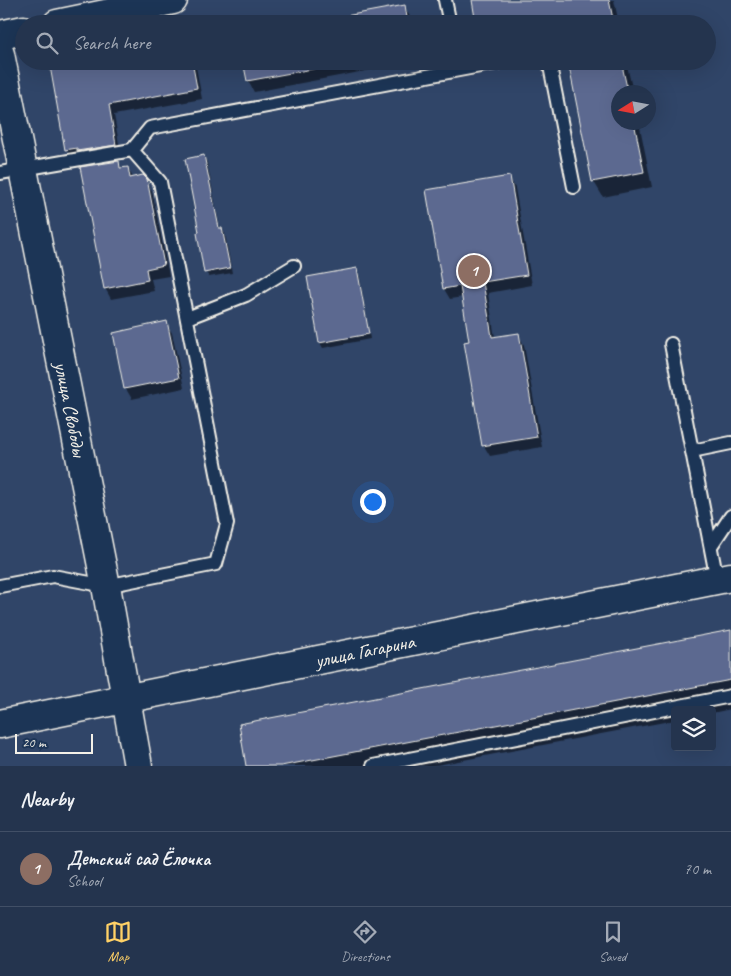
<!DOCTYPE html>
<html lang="en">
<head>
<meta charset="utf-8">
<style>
  :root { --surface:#24344e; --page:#303f58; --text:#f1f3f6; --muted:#a3aab6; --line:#414f66; --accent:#ffd166 }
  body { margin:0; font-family:Caveat,sans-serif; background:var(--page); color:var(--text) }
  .controls { position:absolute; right:15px; bottom:15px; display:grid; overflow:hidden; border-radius:5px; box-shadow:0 5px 20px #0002 }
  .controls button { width:45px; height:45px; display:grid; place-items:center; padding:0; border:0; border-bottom:1px solid var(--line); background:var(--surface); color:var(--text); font:25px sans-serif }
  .compass { position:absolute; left:611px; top:85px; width:45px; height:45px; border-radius:50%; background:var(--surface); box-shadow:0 5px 20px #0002; rotate:259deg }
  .scale { position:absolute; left:15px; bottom:12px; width:78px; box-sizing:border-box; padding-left:5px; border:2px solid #f4f1e8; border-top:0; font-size:14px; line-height:18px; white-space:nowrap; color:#f4f1e8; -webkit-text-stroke:4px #1d3557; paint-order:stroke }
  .you { position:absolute; left:372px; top:501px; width:18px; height:18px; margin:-12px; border:4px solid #fff; border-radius:50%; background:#1a73e8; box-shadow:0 0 0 8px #1a73e833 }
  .badge { display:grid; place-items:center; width:32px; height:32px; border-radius:50%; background:var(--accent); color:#fff; font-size:16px; font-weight:700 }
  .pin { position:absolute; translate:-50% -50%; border:2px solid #fff; box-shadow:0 1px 5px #0006 }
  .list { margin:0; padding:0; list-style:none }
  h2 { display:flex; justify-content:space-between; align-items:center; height:65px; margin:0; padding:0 20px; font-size:21px }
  h2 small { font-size:16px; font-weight:400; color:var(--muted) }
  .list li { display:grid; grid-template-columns:32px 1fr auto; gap:15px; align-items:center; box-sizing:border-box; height:75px; padding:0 20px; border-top:1px solid var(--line) }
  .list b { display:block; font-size:19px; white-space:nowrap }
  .list p { margin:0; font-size:16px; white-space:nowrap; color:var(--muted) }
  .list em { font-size:16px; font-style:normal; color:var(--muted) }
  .icon { flex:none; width:28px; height:28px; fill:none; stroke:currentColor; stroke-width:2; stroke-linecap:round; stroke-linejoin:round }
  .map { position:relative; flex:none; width:731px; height:766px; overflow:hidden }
  .search { position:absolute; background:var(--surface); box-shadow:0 5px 20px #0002; left:15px; right:15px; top:15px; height:55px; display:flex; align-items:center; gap:12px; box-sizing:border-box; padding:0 18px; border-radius:28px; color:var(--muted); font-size:19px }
  .sheet { height:140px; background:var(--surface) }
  nav { display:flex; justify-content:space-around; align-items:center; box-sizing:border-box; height:70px; border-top:1px solid var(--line); background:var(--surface); font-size:14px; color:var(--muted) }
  nav a { display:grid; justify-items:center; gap:2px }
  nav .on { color:var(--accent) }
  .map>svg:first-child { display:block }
</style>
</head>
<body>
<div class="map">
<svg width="731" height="766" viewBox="0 0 731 766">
  <rect width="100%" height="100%" fill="#304568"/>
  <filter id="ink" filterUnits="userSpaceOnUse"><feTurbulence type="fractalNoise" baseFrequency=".02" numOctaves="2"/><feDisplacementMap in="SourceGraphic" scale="10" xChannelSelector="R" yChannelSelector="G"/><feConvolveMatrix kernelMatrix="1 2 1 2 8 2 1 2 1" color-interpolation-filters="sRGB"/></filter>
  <g filter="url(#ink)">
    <g fill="#0007">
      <path d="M473,0H614L619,24H478Z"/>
      <path d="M404,6L410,17L411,24H309Z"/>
      <path d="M81,61H195L202,99L114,115L121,155L73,160L67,150L51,67Z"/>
      <path d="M244,61H418L254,92L248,81Z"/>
      <path d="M570,61H626L633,92H618V122H639L652,187L603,197L594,182Z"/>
      <path d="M204,157L207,162L220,229H222L225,234L232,273L209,277L206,272L200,233Z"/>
      <path d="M118,162L122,169L128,168L133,178L146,180L152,191L169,276L151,279L154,291L111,299L105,288Z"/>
      <path d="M509,177L515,188L532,285L488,293L495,338L518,334L524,345L542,447L490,456L484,446L471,342L463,297L450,299L444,289Z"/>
      <path d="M356,269L359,274L370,339L323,348L320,343Z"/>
      <path d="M166,323L172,333L184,388L132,399L126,389Z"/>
      <path d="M731,631V709L712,713V710H675V720L432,766H248Z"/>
    </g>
    <g fill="#5b6990" stroke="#f4f1e8">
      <path d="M472,0H609L614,24H476Z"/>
      <path d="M405,5L408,24H302Z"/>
      <path d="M74,61H192L197,88L109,105L116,145L77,151V148L65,150L50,66Z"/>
      <path d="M243,61H356L247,81Z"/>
      <path d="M568,61H621L628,92H618V122H634L644,172L592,182Z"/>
      <path d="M204,155L219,228H222L230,268L204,273L197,233L199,232L185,159Z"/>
      <path d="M119,161L120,168L128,167L130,178L143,175L147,179L164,265L146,269L148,280L104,289L80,167Z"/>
      <path d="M510,176L527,275L483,282L492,337L519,333L537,437L482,446L464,342L469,341L460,286L443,289L426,190Z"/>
      <path d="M357,268L369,334L319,343L307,277Z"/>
      <path d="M167,321L179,378L124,389L113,333Z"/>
      <path d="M731,630V680L281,766H246L239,724Z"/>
    </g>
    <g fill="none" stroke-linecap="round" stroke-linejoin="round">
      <g stroke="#f4f1e8" stroke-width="16">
        <g id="lane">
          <path d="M445,0L450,24"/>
          <path d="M549,61L574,187"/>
          <path d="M132,150L150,128L507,61"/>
          <path d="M0,173L132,150L160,182L227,524L216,564L106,586L53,576L0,586"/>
          <path d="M187,318L246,295L294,266"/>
          <path d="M671,344L692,451"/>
          <path d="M711,546L731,516"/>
          <path d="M717,580L692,451L731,443"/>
          <path d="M373,766L731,696"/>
        </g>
      </g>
      <g stroke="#f4f1e8" stroke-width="31">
        <g id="secondary">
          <path d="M57,24L173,0"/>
          <path d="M0,35L24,30"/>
          <path id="s1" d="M0,54L106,586L138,766"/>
          <path id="s2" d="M0,724L731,577"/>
        </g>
      </g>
      <use href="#lane" stroke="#1d3557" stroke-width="12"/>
      <use href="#secondary" stroke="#1d3557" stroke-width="28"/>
    </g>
  </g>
  <g text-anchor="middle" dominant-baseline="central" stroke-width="4" stroke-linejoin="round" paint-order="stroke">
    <g font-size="20" fill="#f4f1e8" stroke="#1d3557">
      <text stroke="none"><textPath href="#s1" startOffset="362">улица Свободы</textPath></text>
      <text stroke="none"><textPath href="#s2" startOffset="372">улица Гагарина</textPath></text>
    </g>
  </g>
</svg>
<div class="controls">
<button><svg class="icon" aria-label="layers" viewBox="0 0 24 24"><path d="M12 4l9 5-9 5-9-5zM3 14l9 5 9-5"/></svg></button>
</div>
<svg class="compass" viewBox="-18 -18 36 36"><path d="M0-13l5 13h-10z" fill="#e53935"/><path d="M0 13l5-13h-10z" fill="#a3aab6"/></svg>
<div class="scale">20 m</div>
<div class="you"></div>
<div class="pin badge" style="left:474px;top:271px;background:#8d6e63">1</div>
<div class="search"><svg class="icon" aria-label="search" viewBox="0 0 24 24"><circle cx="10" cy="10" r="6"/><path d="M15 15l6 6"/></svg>Search here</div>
</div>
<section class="sheet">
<h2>Nearby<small></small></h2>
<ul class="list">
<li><span class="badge" style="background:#8d6e63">1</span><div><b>Детский сад Ёлочка</b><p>School</p></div><em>70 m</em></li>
</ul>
</section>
<nav>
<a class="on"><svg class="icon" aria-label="map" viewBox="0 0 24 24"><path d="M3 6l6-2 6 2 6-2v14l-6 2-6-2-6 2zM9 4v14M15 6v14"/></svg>Map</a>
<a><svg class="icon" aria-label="directions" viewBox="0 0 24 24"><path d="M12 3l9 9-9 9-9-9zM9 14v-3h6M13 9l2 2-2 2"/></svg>Directions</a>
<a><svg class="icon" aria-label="saved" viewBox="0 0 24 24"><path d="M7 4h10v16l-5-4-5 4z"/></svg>Saved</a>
</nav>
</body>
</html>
